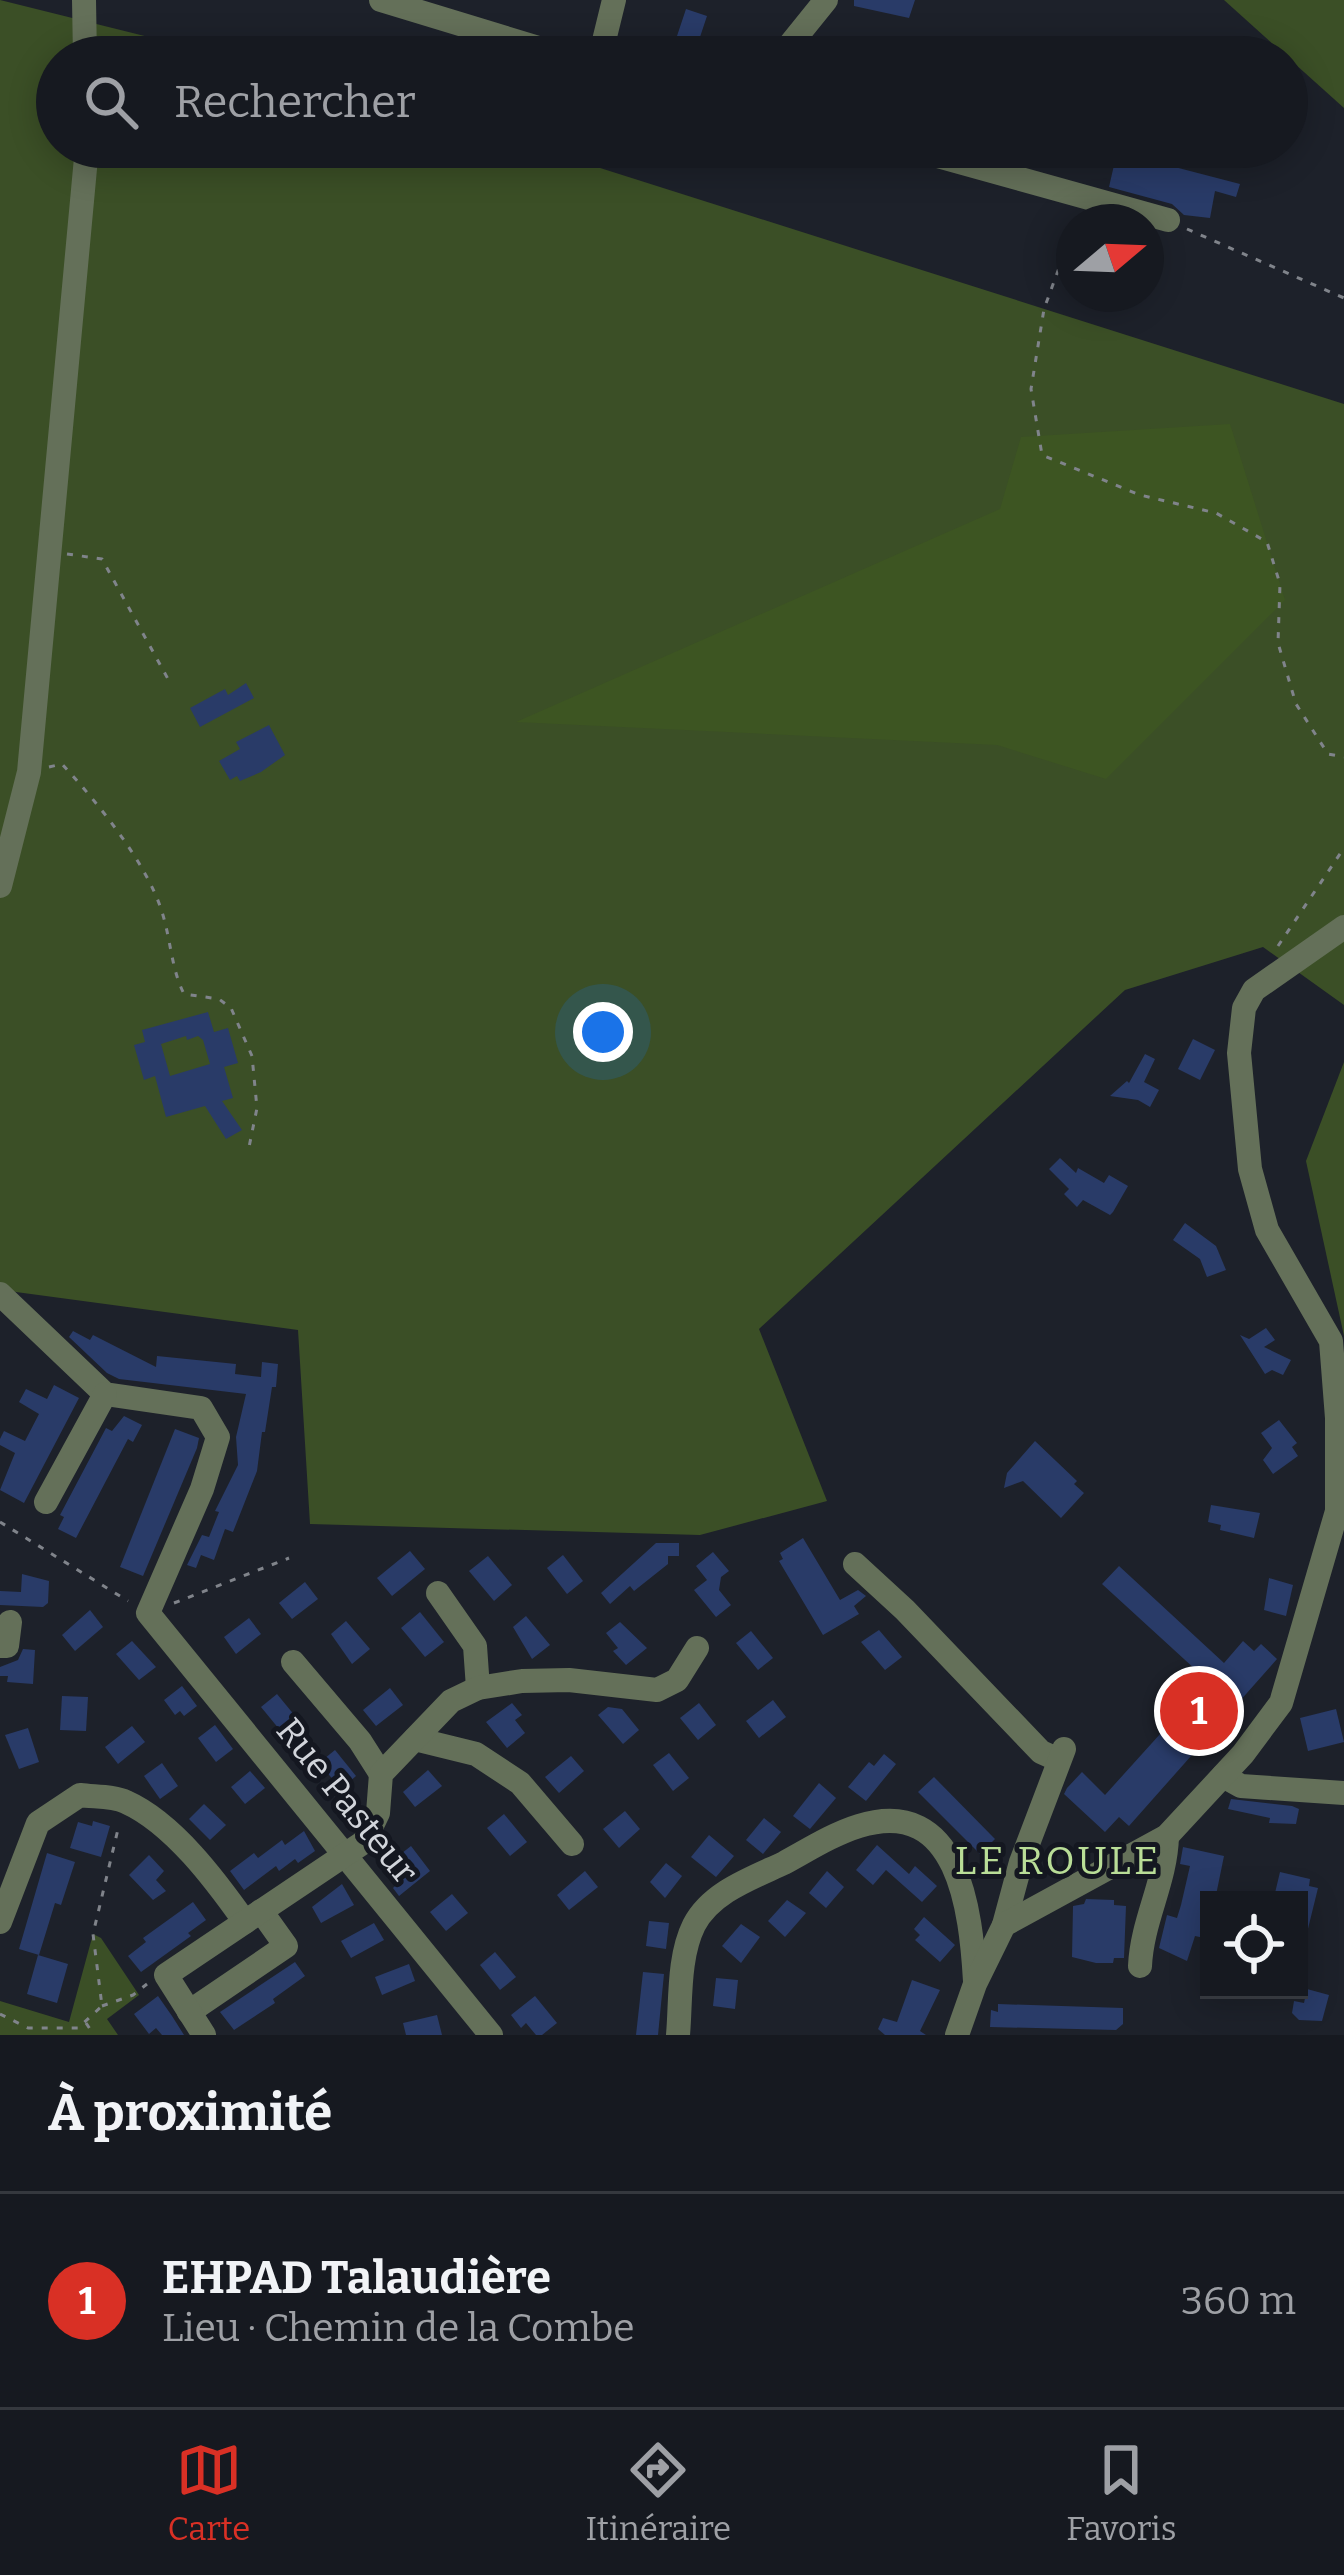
<!DOCTYPE html>
<html lang="fr">
<head>
<meta charset="utf-8">
<style>
  :root { --surface:#161920; --page:#23262d; --text:#f1f3f6; --muted:#9ea0a5; --line:#35383e; --accent:#d93025 }
  body { margin:0; font-family:Bitter,serif; background:var(--page); color:var(--text) }
  .controls { position:absolute; right:36px; bottom:36px; display:grid; overflow:hidden; border-radius:0px; box-shadow:0 6px 30px #0003 }
  .controls button { width:108px; height:108px; display:grid; place-items:center; padding:0; border:0; border-bottom:3px solid var(--line); background:var(--surface); color:var(--text); font:60px sans-serif }
  .compass { position:absolute; left:1056px; top:204px; width:108px; height:108px; border-radius:50%; background:var(--surface); box-shadow:0 6px 30px #0003; rotate:71deg }
  .you { position:absolute; left:603px; top:1032px; width:42px; height:42px; margin:-30px; border:9px solid #fff; border-radius:50%; background:#1a73e8; box-shadow:0 0 0 18px #1a73e833 }
  .badge { display:grid; place-items:center; width:78px; height:78px; border-radius:50%; background:var(--accent); color:#fff; font-size:39px; font-weight:700 }
  .pin { position:absolute; translate:-50% -50%; border:6px solid #fff; box-shadow:0 3px 12px #0006 }
  .list { margin:0; padding:0; list-style:none }
  h2 { display:flex; justify-content:space-between; align-items:center; height:156px; margin:0; padding:0 48px; font-size:51px }
  h2 small { font-size:39px; font-weight:400; color:var(--muted) }
  .list li { display:grid; grid-template-columns:78px 1fr auto; gap:36px; align-items:center; box-sizing:border-box; height:216px; padding:0 48px; border-top:3px solid var(--line) }
  .list b { display:block; font-size:45px; white-space:nowrap }
  .list p { margin:0; font-size:39px; white-space:nowrap; color:var(--muted) }
  .list em { font-size:39px; font-style:normal; color:var(--muted) }
  .icon { flex:none; width:66px; height:66px; fill:none; stroke:currentColor; stroke-width:2; stroke-linecap:round; stroke-linejoin:round }
  .map { position:relative; flex:none; width:1344px; height:2035px; overflow:hidden }
  .search { position:absolute; background:var(--surface); box-shadow:0 6px 30px #0003; left:36px; right:36px; top:36px; height:132px; display:flex; align-items:center; gap:30px; box-sizing:border-box; padding:0 42px; border-radius:66px; color:var(--muted); font-size:45px }
  .sheet { height:372px; background:var(--surface) }
  nav { display:flex; justify-content:space-around; align-items:center; box-sizing:border-box; height:168px; border-top:3px solid var(--line); background:var(--surface); font-size:33px; color:var(--muted) }
  nav a { display:grid; justify-items:center; gap:6px }
  nav .on { color:var(--accent) }
  .map>svg:first-child { display:block }
</style>
</head>
<body>
<div class="map">
<svg width="1344" height="2035" viewBox="0 0 1344 2035">
  <rect width="100%" height="100%" fill="#1d212a"/>
  <g fill="#3b4f26">
    <path d="M0,0L229,57H57V147H534L1344,404V1005L1263,947L1125,990L759,1329L827,1501L700,1535L310,1524L298,1330L16,1292L0,1286Z"/>
    <path d="M1224,0H1344V108Z"/>
    <path d="M1344,1062V1336L1306,1161Z"/>
    <path d="M93,1934L101,1938L139,1995L107,2019L118,2035H0V2001L69,2022Z"/>
  </g>
  <path fill="#3d5522" d="M1230,424L1285,600L1106,779L997,745L516,722L1000,509L1021,437Z"/>
  <g fill="#293b68" fill-rule="evenodd">
    <path d="M854,0H915L909,18L854,6Z"/>
    <path d="M686,9L707,16L696,49L675,42Z"/>
    <path d="M1117,152L1240,184L1236,197L1215,191L1210,218L1184,215L1172,204L1109,187Z"/>
    <path d="M246,683L254,698L200,727L190,708L225,689L228,695Z"/>
    <path d="M269,725L285,755L261,772L240,781L237,776L230,780L219,761L240,749L236,742Z"/>
    <path d="M208,1012L214,1032L228,1028L238,1063L224,1067L233,1098L222,1101L242,1130L226,1139L205,1106L166,1117L155,1076L144,1080L134,1045L145,1042L142,1030ZM186,1036L187,1040L198,1036L203,1040L210,1064L170,1076L161,1044Z"/>
    <path d="M1193,1039L1215,1050L1200,1080L1178,1069Z"/>
    <path d="M1145,1054L1155,1059L1144,1082L1159,1090L1150,1107L1138,1100L1110,1096L1127,1081L1129,1083Z"/>
    <path d="M1060,1158L1076,1173L1078,1168L1104,1183L1109,1175L1128,1186L1113,1212L1110,1215L1083,1200L1077,1207L1064,1194L1069,1189L1049,1169Z"/>
    <path d="M1185,1223L1216,1246L1226,1270L1207,1277L1200,1259L1173,1240Z"/>
    <path d="M1266,1328L1275,1340L1264,1347L1291,1360L1283,1375L1272,1370L1265,1374L1240,1335L1249,1339Z"/>
    <path d="M73,1331L90,1340L93,1335L156,1367L157,1356L236,1364L235,1374L261,1377L262,1362L278,1364L276,1387H272L265,1432H262L257,1471L233,1532L225,1529L214,1560L201,1555L196,1568L187,1565L202,1535L209,1537L219,1512L215,1511L238,1465L236,1437L246,1394L119,1379L107,1373L69,1337Z"/>
    <path d="M54,1385L79,1398L24,1503L0,1490L15,1453L0,1445V1439L4,1431L25,1441L39,1414L19,1402L26,1389L47,1399Z"/>
    <path d="M124,1416L142,1425L133,1442L128,1439L76,1538L58,1529L64,1517L60,1515L106,1428L112,1431Z"/>
    <path d="M1279,1420L1297,1443L1292,1447L1298,1456L1273,1474L1263,1460L1272,1448L1261,1433Z"/>
    <path d="M175,1429L199,1438L197,1448L143,1576L120,1567Z"/>
    <path d="M1035,1441L1077,1481L1074,1484L1084,1493L1061,1518L1023,1481L1004,1488L1007,1473Z"/>
    <path d="M1211,1505L1260,1513L1254,1538L1220,1530L1221,1525L1208,1522Z"/>
    <path d="M803,1538L840,1600L858,1590L866,1596L854,1606L859,1614L823,1635L779,1561L783,1559L780,1553Z"/>
    <path d="M656,1543H679V1556H668V1564L634,1591L630,1586L610,1604L601,1593Z"/>
    <path d="M410,1551L425,1569L392,1596L377,1578Z"/>
    <path d="M713,1552L729,1571L721,1577L719,1590L731,1605L716,1617L694,1590L707,1580L696,1566Z"/>
    <path d="M563,1555L583,1581L567,1594L547,1568Z"/>
    <path d="M488,1556L512,1585L494,1601L469,1571Z"/>
    <path d="M1119,1566L1224,1663L1243,1641L1254,1651L1261,1644L1277,1659L1129,1826L1119,1817L1105,1832L1064,1794L1067,1788L1082,1772L1105,1795L1208,1681L1102,1584Z"/>
    <path d="M22,1574L49,1581L48,1603L43,1607L0,1605V1591L21,1592Z"/>
    <path d="M1269,1578L1293,1585L1286,1616L1264,1610Z"/>
    <path d="M305,1582L318,1599L292,1619L279,1603Z"/>
    <path d="M90,1610L103,1627L75,1651L62,1635Z"/>
    <path d="M420,1612L444,1642L425,1657L401,1628Z"/>
    <path d="M526,1616L550,1645L532,1659L513,1627Z"/>
    <path d="M249,1618L261,1634L236,1654L224,1637Z"/>
    <path d="M346,1621L370,1649L352,1664L331,1634Z"/>
    <path d="M620,1622L647,1648L626,1665L613,1651L618,1648L606,1633Z"/>
    <path d="M879,1630L902,1657L885,1670L861,1642Z"/>
    <path d="M751,1631L773,1658L758,1670L736,1643Z"/>
    <path d="M132,1641L156,1667L139,1680L116,1654Z"/>
    <path d="M23,1649L35,1650L33,1684L7,1682L8,1676H0V1667L18,1660Z"/>
    <path d="M182,1686L197,1706L184,1716L180,1711L175,1715L164,1700Z"/>
    <path d="M390,1688L403,1705L376,1726L363,1710Z"/>
    <path d="M277,1694L300,1722L284,1735L261,1707Z"/>
    <path d="M62,1696L88,1697L86,1731L60,1730Z"/>
    <path d="M773,1700L786,1717L759,1738L746,1721Z"/>
    <path d="M512,1703L522,1715L515,1720L525,1733L507,1748L486,1722Z"/>
    <path d="M699,1703L716,1725L698,1740L680,1718Z"/>
    <path d="M608,1707L622,1709L639,1730L623,1744L598,1715Z"/>
    <path d="M1336,1709L1344,1742L1308,1751L1300,1718Z"/>
    <path d="M215,1725L233,1749L216,1762L198,1738Z"/>
    <path d="M132,1726L145,1742L118,1764L105,1747Z"/>
    <path d="M28,1728L39,1762L19,1769L5,1735Z"/>
    <path d="M335,1750L356,1776L341,1789L319,1763Z"/>
    <path d="M669,1753L689,1778L673,1791L653,1765Z"/>
    <path d="M884,1754L896,1764L866,1801L848,1787L869,1762L874,1766Z"/>
    <path d="M571,1756L584,1771L559,1793L545,1777Z"/>
    <path d="M162,1763L178,1786L160,1799L144,1776Z"/>
    <path d="M428,1770L442,1786L415,1807L403,1792Z"/>
    <path d="M250,1771L265,1788L245,1804L231,1787Z"/>
    <path d="M934,1777L995,1839L980,1854L918,1792Z"/>
    <path d="M819,1783L836,1798L810,1829L793,1816Z"/>
    <path d="M1231,1799L1292,1806L1299,1809L1296,1824L1269,1823L1270,1818L1228,1809Z"/>
    <path d="M204,1804L226,1825L210,1840L189,1819Z"/>
    <path d="M625,1811L640,1829L619,1848L603,1829Z"/>
    <path d="M504,1814L527,1842L510,1856L487,1828Z"/>
    <path d="M764,1818L781,1832L763,1854L746,1840Z"/>
    <path d="M93,1821L110,1826L101,1857L70,1848L78,1822L92,1826Z"/>
    <path d="M304,1831L315,1851L298,1863L295,1859L279,1871L276,1866L244,1890L230,1871L254,1853L258,1858L282,1840L285,1845Z"/>
    <path d="M709,1835L734,1856L716,1877L691,1857Z"/>
    <path d="M877,1845L909,1874L915,1866L937,1886L922,1902L886,1870L873,1885L856,1870Z"/>
    <path d="M411,1846L430,1871L399,1896L393,1888L409,1872L397,1857Z"/>
    <path d="M1183,1847L1224,1856L1215,1900H1209V1939L1195,1936L1187,1961L1159,1948L1167,1915L1177,1918L1181,1905L1190,1866L1180,1864Z"/>
    <path d="M47,1853L75,1862L61,1905L55,1903L39,1955L19,1949Z"/>
    <path d="M149,1855L164,1871L156,1880L166,1891L153,1900L129,1875Z"/>
    <path d="M666,1863L682,1876L665,1898L650,1882Z"/>
    <path d="M585,1871L598,1887L569,1910L557,1895Z"/>
    <path d="M827,1871L844,1887L826,1908L809,1893Z"/>
    <path d="M1280,1872L1310,1879L1309,1886L1318,1888L1304,1945L1299,1944V1899L1275,1893Z"/>
    <path d="M342,1884L354,1905L321,1923L312,1907Z"/>
    <path d="M452,1894L468,1913L446,1931L430,1912Z"/>
    <path d="M1086,1899L1114,1900V1905L1126,1906L1124,1958H1114L1113,1963H1096L1072,1957L1073,1906L1084,1904Z"/>
    <path d="M787,1900L806,1913L785,1937L768,1921Z"/>
    <path d="M193,1902L206,1920L188,1933L191,1936L141,1972L128,1956L146,1942L143,1938Z"/>
    <path d="M924,1917L955,1945L940,1962L915,1940L920,1935L914,1929Z"/>
    <path d="M649,1921L669,1923L666,1949L646,1946Z"/>
    <path d="M374,1923L384,1940L351,1958L341,1941Z"/>
    <path d="M741,1924L760,1937L741,1963L722,1946Z"/>
    <path d="M495,1952L516,1977L500,1990L480,1965Z"/>
    <path d="M38,1955L68,1964L57,2003L27,1994Z"/>
    <path d="M295,1962L305,1976L273,1999L275,2003L234,2030L220,2012Z"/>
    <path d="M409,1964L415,1981L382,1995L375,1977Z"/>
    <path d="M643,1972L664,1974L658,2035H636Z"/>
    <path d="M716,1978L738,1980L735,2009L713,2006Z"/>
    <path d="M912,1980L940,1990L920,2031L926,2035H885L878,2029L883,2018L897,2022Z"/>
    <path d="M1307,1989L1329,1995L1322,2021L1299,2020L1292,2013L1294,2001L1304,2003Z"/>
    <path d="M158,1996L172,2016L184,2035H162L156,2028L149,2034L134,2014Z"/>
    <path d="M535,1996L557,2023L542,2035H536L526,2023L521,2028L511,2015Z"/>
    <path d="M998,2004L1123,2008V2024L1116,2030L990,2027L991,2010L998,2012Z"/>
    <path d="M437,2015L442,2035H406L403,2023Z"/>
  </g>
  <g fill="none" stroke-linecap="round" stroke-linejoin="round">
    <g stroke="#80848b" stroke-width="3" stroke-dasharray="6 9" stroke-linecap="butt">
      <path d="M1074,227L1044,309L1031,389L1042,455L1140,495L1216,513L1267,542L1280,584L1278,643L1296,704L1328,754L1344,757"/>
      <path d="M1187,229L1344,298"/>
      <path d="M67,554L102,559L168,679"/>
      <path d="M49,767L62,764C97,802 147,863 162,912C171,940 171,968 184,994L219,999L231,1008L252,1056L257,1108L248,1152"/>
      <path d="M1278,946L1344,848"/>
      <path d="M0,1522L128,1601"/>
      <path d="M174,1603L289,1558"/>
      <path d="M102,2006L133,1995L147,1984"/>
      <path d="M0,2014L28,2028H78L102,2006L93,1934L119,1825"/>
      <path d="M86,2023L94,2035"/>
    </g>
    <g stroke="#647059" stroke-width="24">
      <path d="M84,0L85,57"/>
      <path d="M381,0L568,57"/>
      <path d="M600,57L614,0"/>
      <path d="M780,57L826,0"/>
      <path d="M905,147L1168,220"/>
      <path d="M0,886L29,772L87,147"/>
      <path d="M0,1294L105,1394L201,1408L218,1437L202,1489L148,1613L491,2035"/>
      <path d="M46,1502L105,1394"/>
      <path d="M855,1564L905,1610L1041,1752L1059,1760"/>
      <path d="M438,1593L475,1646L478,1688"/>
      <path d="M0,1646H7L10,1622"/>
      <path d="M293,1662L360,1741L381,1774"/>
      <path d="M415,1739L476,1754L520,1783L572,1844"/>
      <path d="M1223,1776L1241,1786L1344,1793"/>
      <path d="M0,1922L38,1823L80,1795C94,1797 114,1796 126,1802C173,1823 216,1881 245,1922"/>
      <path d="M1004,1925L1021,1862L1064,1749"/>
      <path d="M1140,1966C1142,1920 1166,1882 1167,1836"/>
      <path d="M189,2012L286,1946L261,1911"/>
      <path d="M204,2035L166,1975L364,1842L378,1813L381,1774L451,1701L478,1688L522,1681L569,1680L657,1690L677,1680L697,1648"/>
      <path d="M678,2035C681,2001 678,1957 694,1925C711,1892 752,1878 784,1863C808,1850 833,1834 859,1826C959,1795 971,1912 975,1981"/>
      <path d="M957,2035L975,1984L1004,1925L1167,1836L1243,1754L1281,1703L1337,1511V1418L1331,1341L1267,1230L1250,1169L1239,1053L1244,1008L1254,990L1344,927"/>
    </g>
  </g>
  <g text-anchor="middle" dominant-baseline="central" stroke-width="10" stroke-linejoin="round" paint-order="stroke">
    <g font-size="36" fill="#d2d5db" stroke="#141720">
      <text transform="translate(347 1801) rotate(51)">Rue Pasteur</text>
    </g>
    <g font-size="39" letter-spacing="3" fill="#b9dd97" stroke="#141720">
      <text x="1058" y="1861">LE ROULE</text>
    </g>
  </g>
</svg>
<div class="controls">
<button><svg class="icon" aria-label="locate" viewBox="0 0 24 24"><circle cx="12" cy="12" r="6"/><path d="M12 2v4M12 18v4M2 12h4M18 12h4"/></svg></button>
</div>
<svg class="compass" viewBox="-18 -18 36 36"><path d="M0-13l5 13h-10z" fill="#e53935"/><path d="M0 13l5-13h-10z" fill="#9ea0a5"/></svg>
<div class="you"></div>
<div class="pin badge" style="left:1199px;top:1711px">1</div>
<div class="search"><svg class="icon" aria-label="search" viewBox="0 0 24 24"><circle cx="10" cy="10" r="6"/><path d="M15 15l6 6"/></svg>Rechercher</div>
</div>
<section class="sheet">
<h2>À proximité<small></small></h2>
<ul class="list">
<li><span class="badge">1</span><div><b>EHPAD Talaudière</b><p>Lieu · Chemin de la Combe</p></div><em>360 m</em></li>
</ul>
</section>
<nav>
<a class="on"><svg class="icon" aria-label="map" viewBox="0 0 24 24"><path d="M3 6l6-2 6 2 6-2v14l-6 2-6-2-6 2zM9 4v14M15 6v14"/></svg>Carte</a>
<a><svg class="icon" aria-label="directions" viewBox="0 0 24 24"><path d="M12 3l9 9-9 9-9-9zM9 14v-3h6M13 9l2 2-2 2"/></svg>Itinéraire</a>
<a><svg class="icon" aria-label="saved" viewBox="0 0 24 24"><path d="M7 4h10v16l-5-4-5 4z"/></svg>Favoris</a>
</nav>
</body>
</html>
